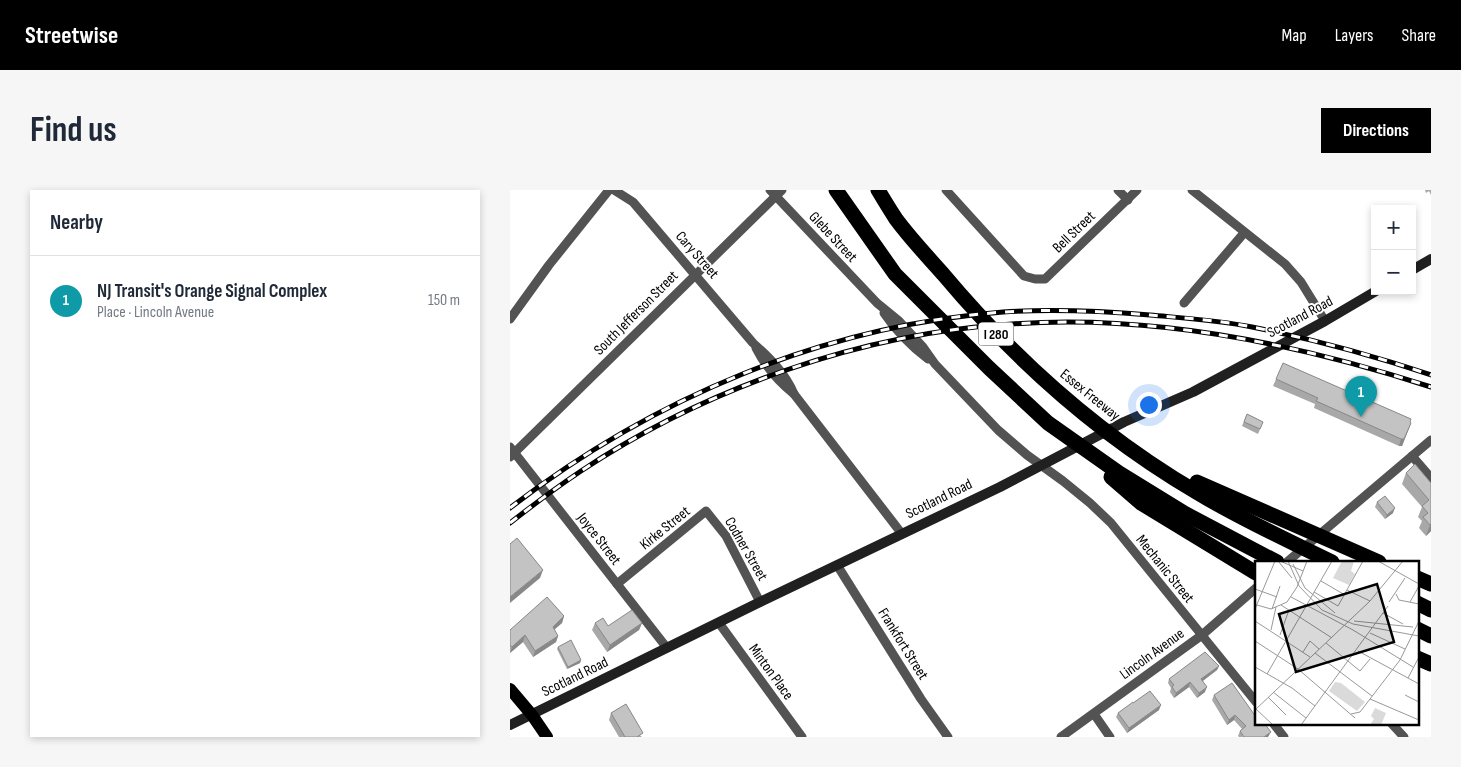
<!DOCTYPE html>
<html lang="en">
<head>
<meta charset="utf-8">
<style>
  :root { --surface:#fff; --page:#f6f6f7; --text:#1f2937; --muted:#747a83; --line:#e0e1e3; --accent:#000 }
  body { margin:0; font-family:"Sofia Sans Condensed",sans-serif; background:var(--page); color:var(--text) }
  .controls { position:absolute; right:15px; top:15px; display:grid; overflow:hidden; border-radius:0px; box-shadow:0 2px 8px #0003 }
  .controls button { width:45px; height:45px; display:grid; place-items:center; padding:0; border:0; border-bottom:1px solid var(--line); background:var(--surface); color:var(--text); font:25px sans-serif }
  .you { position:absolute; left:638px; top:214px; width:18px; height:18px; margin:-12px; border:4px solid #fff; border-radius:50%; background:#1a73e8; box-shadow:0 0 0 8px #1a73e833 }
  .badge { display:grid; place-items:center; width:32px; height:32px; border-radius:50%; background:var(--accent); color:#fff; font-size:16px; font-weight:700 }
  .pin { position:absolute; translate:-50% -41px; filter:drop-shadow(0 1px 2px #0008) }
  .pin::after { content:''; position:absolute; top:26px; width:18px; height:15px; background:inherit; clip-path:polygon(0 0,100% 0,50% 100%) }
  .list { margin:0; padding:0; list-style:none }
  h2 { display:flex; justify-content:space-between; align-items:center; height:65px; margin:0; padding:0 20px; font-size:21px }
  h2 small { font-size:16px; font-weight:400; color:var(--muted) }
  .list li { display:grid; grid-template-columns:32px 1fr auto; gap:15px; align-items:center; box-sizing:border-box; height:90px; padding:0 20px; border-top:1px solid var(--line) }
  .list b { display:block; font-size:19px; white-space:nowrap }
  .list p { margin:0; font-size:16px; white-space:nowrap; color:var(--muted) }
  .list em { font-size:16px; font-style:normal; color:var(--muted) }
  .map { position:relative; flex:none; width:921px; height:547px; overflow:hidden; border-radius:0px }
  header { display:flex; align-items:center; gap:30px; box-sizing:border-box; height:70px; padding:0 25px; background:var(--accent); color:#fff }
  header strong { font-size:24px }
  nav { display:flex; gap:28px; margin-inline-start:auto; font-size:18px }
  .intro { display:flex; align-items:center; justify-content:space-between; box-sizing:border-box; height:120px; padding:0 30px }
  h1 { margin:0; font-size:35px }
  .button { padding:12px 22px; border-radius:0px; background:var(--accent); color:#fff; font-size:18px; font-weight:700 }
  main { display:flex; gap:30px; padding:0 30px }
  aside { flex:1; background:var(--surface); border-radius:0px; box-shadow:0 2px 8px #0003 }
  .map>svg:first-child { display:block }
</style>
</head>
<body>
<header>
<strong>Streetwise</strong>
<nav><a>Map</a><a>Layers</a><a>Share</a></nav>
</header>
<div class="intro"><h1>Find us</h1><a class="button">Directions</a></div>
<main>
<aside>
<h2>Nearby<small></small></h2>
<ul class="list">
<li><span class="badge" style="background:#0f9aa8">1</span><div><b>NJ Transit's Orange Signal Complex</b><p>Place · Lincoln Avenue</p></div><em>150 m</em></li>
</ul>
</aside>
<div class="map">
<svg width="921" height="547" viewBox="0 0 921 547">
  <rect width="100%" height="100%" fill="#fff"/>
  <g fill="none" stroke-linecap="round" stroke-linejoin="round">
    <g stroke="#535353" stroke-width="9">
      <path d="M104,0L123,12L243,153C260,168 275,183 284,204"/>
      <path d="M260,0L367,113L389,131L413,157L425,174L488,240L517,265L553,291L580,313L601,333L746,512"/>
      <path d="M436,0L514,86L525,89H535L627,0"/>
      <path d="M608,0L618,10"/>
      <path d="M682,0L775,74L791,92L815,131"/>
      <path d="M674,113L734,43"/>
      <path d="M374,123C386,141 401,156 418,169"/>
      <path d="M0,129L39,75L99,0"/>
      <path d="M246,158C255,176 268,191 284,204L392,344"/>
      <path d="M0,257L157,458"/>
      <path d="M902,266L921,288"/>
      <path d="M0,267L272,0"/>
      <path d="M777,372L921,250"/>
      <path d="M327,375L411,509L438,547"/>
      <path d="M107,394L196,321L216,346L250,412"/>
      <path d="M209,433L292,547"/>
      <path d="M584,524L600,547"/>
      <path d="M763,533L774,547"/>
      <path d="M881,533L894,547"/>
      <path d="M551,547L692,445L746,398"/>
    </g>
    <g stroke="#202020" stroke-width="10">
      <path d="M902,80L921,69"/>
      <path d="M0,535L250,412L490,297L614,232L683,202L815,131L866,101"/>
    </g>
    <path stroke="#000" stroke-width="12" d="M0,499L22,525L37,547"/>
    <g stroke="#000" stroke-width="15">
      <path d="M326,0L385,84L479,178L538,233L609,283L674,323L767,372"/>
      <path d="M368,0C374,10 380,20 386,29C400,48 417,66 433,84C506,171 589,245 688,303C731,329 777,350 822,372"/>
      <path d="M601,287L631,313L746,383"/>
      <path d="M687,292L869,372"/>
      <path d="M907,388L921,394"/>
      <path d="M907,413L921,420"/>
      <path d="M907,439L921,446"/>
      <path d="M907,468L921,474"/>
    </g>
    <g stroke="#000" stroke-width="5">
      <g id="rail">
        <path d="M0,318C143,208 313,136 493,122C542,119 591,121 640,125C673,128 708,130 742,137C802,149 862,165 921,185"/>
        <path d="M0,333C23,315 47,297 71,281C196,198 352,143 502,134C642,124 789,154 921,197"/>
      </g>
    </g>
    <use href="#rail" stroke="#fff" stroke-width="3" stroke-dasharray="9" stroke-linecap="butt"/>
  </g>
  <g fill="#a8a8a8">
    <path d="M915,0H921V5L919,1L916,3Z"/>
    <path d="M766,189L900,232L901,233L892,256H889L804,218L805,214L763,196Z"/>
    <path d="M737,224L753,232L748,244L732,236Z"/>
    <path d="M896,283L921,293V341L916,346L909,338L912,331L908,327L912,317L892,294Z"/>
    <path d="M867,312L883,323L875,329L865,317Z"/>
    <path d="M54,426L52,433L44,440L48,446L46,452L23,467L13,452L0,463V440Z"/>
    <path d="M85,433L98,436L132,433L129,440L97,462L82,440Z"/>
    <path d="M48,457L71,470L70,473L57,479L47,459Z"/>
    <path d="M709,476L707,480L692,491L695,502L687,508L679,497L664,508L660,502L661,498L658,493L659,489Z"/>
    <path d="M704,505L759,546L729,547L728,546L730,541L732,539L724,530L717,535L702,510Z"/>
    <path d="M623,513L649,520L617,543L606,527L608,523Z"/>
    <path d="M101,523L132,547H109L99,530Z"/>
  </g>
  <g fill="#888">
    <path d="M901,233L892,256H889L891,249Z"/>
    <path d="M885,318L883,323L875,329L877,325Z"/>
    <path d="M921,334V341L916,346L920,335Z"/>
    <path d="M33,380L30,388L0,413V407Z"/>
    <path d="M54,426L52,433L40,443L43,437Z"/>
    <path d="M132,433L129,440L97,462L100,455Z"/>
    <path d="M15,445L13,452L0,463L2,457Z"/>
    <path d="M48,446L46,452L23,467L25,461Z"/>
    <path d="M71,470L70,473L57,479L58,477Z"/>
    <path d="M709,476L707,480L689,494L691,489Z"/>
    <path d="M680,492L679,497L664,508L666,503Z"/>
    <path d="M697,497L695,502L687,508L689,503Z"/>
    <path d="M651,515L649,520L617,543L619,538Z"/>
    <path d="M725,525L724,530L717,535L719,530Z"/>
    <path d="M761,542L758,547H754Z"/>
  </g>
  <g fill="#c3c3c3" stroke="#888">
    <path d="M773,173L901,229L900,232L901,233L894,249H891L806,211L808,208L766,189Z"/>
    <path d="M737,224L753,232L750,239L734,232Z"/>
    <path d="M905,274L921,293V334L920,335L913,327L918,323L912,316L919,310L896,283Z"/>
    <path d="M875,306L885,318L877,325L867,312Z"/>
    <path d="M7,348L33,380L0,407V354Z"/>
    <path d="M37,407L54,426L43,437L48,446L25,461L15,445L2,457L0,455V440Z"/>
    <path d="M122,420L132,433L100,455L85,433L93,428L98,436Z"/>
    <path d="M61,450L71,470L58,477L48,457Z"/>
    <path d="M695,462L709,476L691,489L697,497L689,503L680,492L666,503L662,497L664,495L659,489Z"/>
    <path d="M722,493L746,527V533H754L761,542L754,547H734L730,541L736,536L725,525L719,530L704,505Z"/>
    <path d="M640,501L651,515L619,538L608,523L623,512V513Z"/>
    <path d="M116,514L133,543L127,547H115L101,523Z"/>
  </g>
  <g text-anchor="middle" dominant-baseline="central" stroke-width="4" stroke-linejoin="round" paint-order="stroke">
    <rect fill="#fff" stroke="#4c4c4c" stroke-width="1" x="468.5" y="132.5" width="35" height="23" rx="4"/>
    <g font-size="14" font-weight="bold" fill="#000">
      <text x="486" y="144">I 280</text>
    </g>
    <g font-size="15" fill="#000" stroke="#fff">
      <text transform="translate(564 42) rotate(-44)">Bell Street</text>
      <text transform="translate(323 47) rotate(47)">Glebe Street</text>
      <text transform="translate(187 65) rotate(49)">Cary Street</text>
      <text transform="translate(126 123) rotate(-45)">South Jefferson Street</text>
      <text transform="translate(790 127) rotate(-28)">Scotland Road</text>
      <text transform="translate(580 205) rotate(39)">Essex Freeway</text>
      <text transform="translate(429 309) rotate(-26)">Scotland Road</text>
      <text transform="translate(155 338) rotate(-39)">Kirke Street</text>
      <text transform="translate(89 349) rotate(52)">Joyce Street</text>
      <text transform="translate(236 359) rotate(60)">Codner Street</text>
      <text transform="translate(655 379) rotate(51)">Mechanic Street</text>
      <text transform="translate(393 454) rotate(58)">Frankfort Street</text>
      <text transform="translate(642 464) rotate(-36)">Lincoln Avenue</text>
      <text transform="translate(261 482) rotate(54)">Minton Place</text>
      <text transform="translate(65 487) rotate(-26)">Scotland Road</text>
    </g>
  </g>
  <g transform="translate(745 371)">
    <rect width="164" height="164" fill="#fff"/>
    <path d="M87,0H99L96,10L100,13L94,24L78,17ZM80,121L86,122L110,141L102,150L74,130ZM120,147L131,152L126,164H115L119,158L116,155Z" fill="#dadada"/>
    <path fill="none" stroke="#999" stroke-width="1" d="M23,0L37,17M25,0L48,10M33,0L44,25L67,49L98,63L164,75M123,0L164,23M38,3L50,27L80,52M66,20L90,34M0,28L22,36M92,29L115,40M59,31L83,45L108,0M141,33L144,39L164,43M36,36L98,69L158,106M134,41L150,17M155,41L164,25M2,44L16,48L32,41L42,26L52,0M26,44L77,77M0,48L20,0M17,48L25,25M128,52L148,63M0,60L55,96M99,60L158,66M16,69L21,46M115,72L150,88M25,74L34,49M0,80L43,108L100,157M71,82L105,110L115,98M103,90L164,123M48,91L55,80L64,88M60,92L117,135M0,106L37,127L60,145M12,113L77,0M153,117L164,96M18,131L51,157M150,134L164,141M13,136L31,154M115,138L164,159M1,148L18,164M0,149L115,40L148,0M96,153L105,151L145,99L164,60M46,164L133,45"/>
    <path fill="#000" fill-opacity="0.15" stroke="#000" stroke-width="2.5" d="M122,23L139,81L41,111L24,53Z"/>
    <rect width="164" height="164" fill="none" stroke="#000" stroke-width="2.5"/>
  </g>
</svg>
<div class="controls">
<button>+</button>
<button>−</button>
</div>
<div class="you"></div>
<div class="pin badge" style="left:851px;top:227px;background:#0f9aa8">1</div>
</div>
</main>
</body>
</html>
